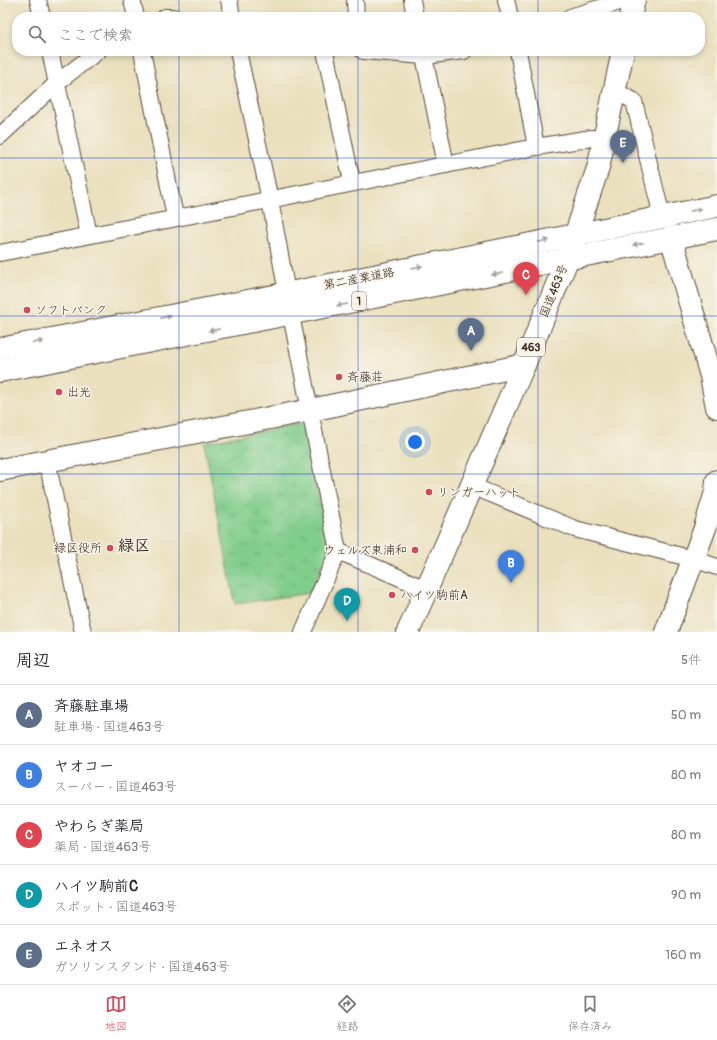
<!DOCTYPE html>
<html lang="ja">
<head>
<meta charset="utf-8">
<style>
  :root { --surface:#fff; --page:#f7f7f7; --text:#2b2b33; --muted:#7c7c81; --line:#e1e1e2; --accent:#d1495b }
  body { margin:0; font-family:Pangolin,"Klee One",sans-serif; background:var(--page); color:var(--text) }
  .you { position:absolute; left:415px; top:442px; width:14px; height:14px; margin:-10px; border:3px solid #fff; border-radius:50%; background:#1a73e8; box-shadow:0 0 0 6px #1a73e833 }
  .badge { display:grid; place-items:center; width:26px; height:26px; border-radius:50%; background:var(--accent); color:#fff; font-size:13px; font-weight:700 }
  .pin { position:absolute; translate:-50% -33px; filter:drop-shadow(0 1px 2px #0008) }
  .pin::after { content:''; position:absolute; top:21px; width:14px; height:12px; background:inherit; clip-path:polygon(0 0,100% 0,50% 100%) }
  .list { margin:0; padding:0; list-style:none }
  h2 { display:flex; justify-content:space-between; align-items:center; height:52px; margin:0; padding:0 16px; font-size:17px }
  h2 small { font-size:13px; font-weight:400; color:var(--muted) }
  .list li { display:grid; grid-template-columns:26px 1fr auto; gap:12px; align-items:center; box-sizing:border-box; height:60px; padding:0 16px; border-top:1px solid var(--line) }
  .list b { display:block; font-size:15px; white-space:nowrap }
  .list p { margin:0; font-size:13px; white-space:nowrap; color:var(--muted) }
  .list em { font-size:13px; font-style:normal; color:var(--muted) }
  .icon { flex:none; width:22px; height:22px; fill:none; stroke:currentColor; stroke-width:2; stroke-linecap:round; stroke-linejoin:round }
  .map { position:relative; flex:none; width:717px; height:632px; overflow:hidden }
  .search { position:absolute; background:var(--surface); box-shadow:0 2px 6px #0003; left:12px; right:12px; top:12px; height:44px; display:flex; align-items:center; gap:10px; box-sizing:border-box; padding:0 14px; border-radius:16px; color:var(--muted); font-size:15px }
  .sheet { height:352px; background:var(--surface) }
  nav { display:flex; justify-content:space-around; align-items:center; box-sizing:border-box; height:56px; border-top:1px solid var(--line); background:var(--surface); font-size:11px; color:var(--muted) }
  nav a { display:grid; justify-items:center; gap:2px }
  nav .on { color:var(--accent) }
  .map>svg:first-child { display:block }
</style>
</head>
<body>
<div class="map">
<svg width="717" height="632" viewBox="0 0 717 632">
  <defs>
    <pattern id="grass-tufts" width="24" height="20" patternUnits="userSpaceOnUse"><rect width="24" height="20" fill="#81cd8c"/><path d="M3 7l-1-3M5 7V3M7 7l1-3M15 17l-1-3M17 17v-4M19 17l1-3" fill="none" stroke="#70b078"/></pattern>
  </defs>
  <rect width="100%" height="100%" fill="#f7f3e8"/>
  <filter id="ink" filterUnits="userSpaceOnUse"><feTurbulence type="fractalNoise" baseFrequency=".025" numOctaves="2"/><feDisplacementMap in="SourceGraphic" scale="8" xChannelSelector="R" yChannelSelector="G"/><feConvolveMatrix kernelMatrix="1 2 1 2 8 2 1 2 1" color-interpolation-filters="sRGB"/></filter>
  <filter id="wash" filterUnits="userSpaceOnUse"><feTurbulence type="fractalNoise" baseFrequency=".012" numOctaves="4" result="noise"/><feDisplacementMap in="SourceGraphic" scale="16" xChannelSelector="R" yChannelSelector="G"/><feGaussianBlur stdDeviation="0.9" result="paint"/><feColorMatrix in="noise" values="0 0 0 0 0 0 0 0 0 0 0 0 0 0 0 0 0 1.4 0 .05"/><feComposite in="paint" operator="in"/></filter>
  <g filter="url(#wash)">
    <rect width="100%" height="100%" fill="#eae0bd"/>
    <path fill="url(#grass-tufts)" stroke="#5e7c55" d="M303,423L330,550L310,593L235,604L204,443Z"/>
  </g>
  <g filter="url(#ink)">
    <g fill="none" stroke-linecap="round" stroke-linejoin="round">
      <g stroke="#554536" stroke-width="18">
        <g id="street">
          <path d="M38,0L42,17"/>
          <path d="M132,0L136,17"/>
          <path d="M229,0L232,17"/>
          <path d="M355,0L356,17"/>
          <path d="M412,0L415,17"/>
          <path d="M506,0L510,17"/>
          <path d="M165,17H173"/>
          <path d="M570,17L626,0"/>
          <path d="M50,51L89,235"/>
          <path d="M142,51L175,217"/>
          <path d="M238,51L270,200L287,293"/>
          <path d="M325,51L352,182"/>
          <path d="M363,51L424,56L464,51"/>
          <path d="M423,51L446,165"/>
          <path d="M518,51L536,147"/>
          <path d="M615,91L634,101L662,217"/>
          <path d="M0,136L58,82L98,51"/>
          <path d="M0,253L536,147L592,138L605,139"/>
          <path d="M291,315L338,551L426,589"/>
          <path d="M47,461L83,632"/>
          <path d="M472,486L575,529L693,559L717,567"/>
          <path d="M303,632L338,551"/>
        </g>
      </g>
      <g stroke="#554536" stroke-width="24">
        <g id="secondary">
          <path d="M671,237L711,376L717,407"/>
          <path d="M0,470L311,410L524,365"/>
          <path d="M666,632L705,528L716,492L717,481"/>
        </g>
      </g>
      <g stroke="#554536" stroke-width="24">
        <g id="primary">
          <path d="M0,349L305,290L717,206"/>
          <path d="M0,371L717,229"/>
        </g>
      </g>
      <g stroke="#554536" stroke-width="24">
        <g id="highway">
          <path d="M630,17L634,0"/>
          <path d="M408,632L524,365L567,260L598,168L623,51"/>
        </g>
      </g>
      <use href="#street" stroke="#fff" stroke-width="16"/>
      <use href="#secondary" stroke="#fff" stroke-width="22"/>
      <use href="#primary" stroke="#fff" stroke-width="22"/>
      <use href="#highway" stroke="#fff" stroke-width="22"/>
    </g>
    <defs><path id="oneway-solid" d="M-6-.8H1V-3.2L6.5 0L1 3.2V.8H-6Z"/></defs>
    <g fill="#a79f9a">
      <use href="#oneway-solid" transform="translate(696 210) rotate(-11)"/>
      <use href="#oneway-solid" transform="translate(544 241) rotate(-11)"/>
      <use href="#oneway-solid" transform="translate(638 244) rotate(168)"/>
      <use href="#oneway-solid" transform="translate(417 267) rotate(-11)"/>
      <use href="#oneway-solid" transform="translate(497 274) rotate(169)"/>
      <use href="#oneway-solid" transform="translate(342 305) rotate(169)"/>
      <use href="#oneway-solid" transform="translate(166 317) rotate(-11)"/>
      <use href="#oneway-solid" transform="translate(214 330) rotate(169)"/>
      <use href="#oneway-solid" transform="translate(38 342) rotate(-11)"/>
    </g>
  </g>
  <path fill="none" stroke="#1d4ed8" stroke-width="1" stroke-opacity="0.55" d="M179,0V17M358,0V17M538,0V17M179,51V632M358,51V632M538,51V632M0,158H717M0,316H717M0,474H717"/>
  <g fill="#d1495b" stroke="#f7f3e8" stroke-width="1.5">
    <circle cx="27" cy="310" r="4"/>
    <circle cx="339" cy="377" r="4"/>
    <circle cx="59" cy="392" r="4"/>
    <circle cx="429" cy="492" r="4"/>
    <circle cx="110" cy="548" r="4"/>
    <circle cx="415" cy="550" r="4"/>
    <circle cx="392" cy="595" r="4"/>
  </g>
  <g text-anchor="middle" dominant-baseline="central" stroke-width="3" stroke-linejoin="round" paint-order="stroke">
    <g fill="#f7f3e8" stroke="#73665b" stroke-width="1">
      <rect x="352" y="292" width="14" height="18" rx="3"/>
      <rect x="517" y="338" width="28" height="18" rx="3"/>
    </g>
    <g font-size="11" font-weight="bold" fill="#3b2a1e">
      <text x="359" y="301">1</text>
      <text x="531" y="347">463</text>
    </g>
    <g font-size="12" fill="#3b2a1e" stroke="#f7f3e8">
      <text transform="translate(359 279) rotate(-11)">第二産業道路</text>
      <text transform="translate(554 291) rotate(-68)">国道463号</text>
    </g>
    <g font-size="12" fill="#3b2a1e" stroke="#f7f3e8" text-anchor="start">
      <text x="35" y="310">ソフトバンク</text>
      <text x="347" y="377">斉藤荘</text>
      <text x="67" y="392">出光</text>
      <text x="437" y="492">リンガーハット</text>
      <text x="102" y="548" text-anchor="end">緑区役所</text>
      <text x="407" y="550" text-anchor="end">ウェルズ東浦和</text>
      <text x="400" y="595">ハイツ駒前A</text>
    </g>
    <g font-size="16" font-weight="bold" fill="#3b2a1e" stroke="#f7f3e8">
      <text x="134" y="546">緑区</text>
    </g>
  </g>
</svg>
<div class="you"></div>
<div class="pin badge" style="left:471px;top:351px;background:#5c6f8a">A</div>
<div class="pin badge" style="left:511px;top:583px;background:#3f7fe0">B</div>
<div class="pin badge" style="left:526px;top:295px;background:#e0444e">C</div>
<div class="pin badge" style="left:347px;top:621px;background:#0f9aa8">D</div>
<div class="pin badge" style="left:623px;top:163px;background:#5c6f8a">E</div>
<div class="search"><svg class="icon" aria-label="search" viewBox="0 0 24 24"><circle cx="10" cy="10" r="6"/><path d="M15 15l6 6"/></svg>ここで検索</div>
</div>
<section class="sheet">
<h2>周辺<small>5件</small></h2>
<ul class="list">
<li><span class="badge" style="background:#5c6f8a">A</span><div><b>斉藤駐車場</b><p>駐車場 · 国道463号</p></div><em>50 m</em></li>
<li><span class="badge" style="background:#3f7fe0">B</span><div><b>ヤオコー</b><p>スーパー · 国道463号</p></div><em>80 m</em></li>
<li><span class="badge" style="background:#e0444e">C</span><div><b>やわらぎ薬局</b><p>薬局 · 国道463号</p></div><em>80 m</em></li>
<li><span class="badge" style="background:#0f9aa8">D</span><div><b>ハイツ駒前C</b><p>スポット · 国道463号</p></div><em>90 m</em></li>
<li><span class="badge" style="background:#5c6f8a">E</span><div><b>エネオス</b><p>ガソリンスタンド · 国道463号</p></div><em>160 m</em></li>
</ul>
</section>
<nav>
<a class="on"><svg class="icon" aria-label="map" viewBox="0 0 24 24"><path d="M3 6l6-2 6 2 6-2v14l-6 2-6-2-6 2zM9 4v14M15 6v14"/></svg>地図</a>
<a><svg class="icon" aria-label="directions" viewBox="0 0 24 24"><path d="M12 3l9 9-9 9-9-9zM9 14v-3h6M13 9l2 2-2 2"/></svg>経路</a>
<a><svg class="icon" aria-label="saved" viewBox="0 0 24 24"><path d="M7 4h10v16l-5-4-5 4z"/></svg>保存済み</a>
</nav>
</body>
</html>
